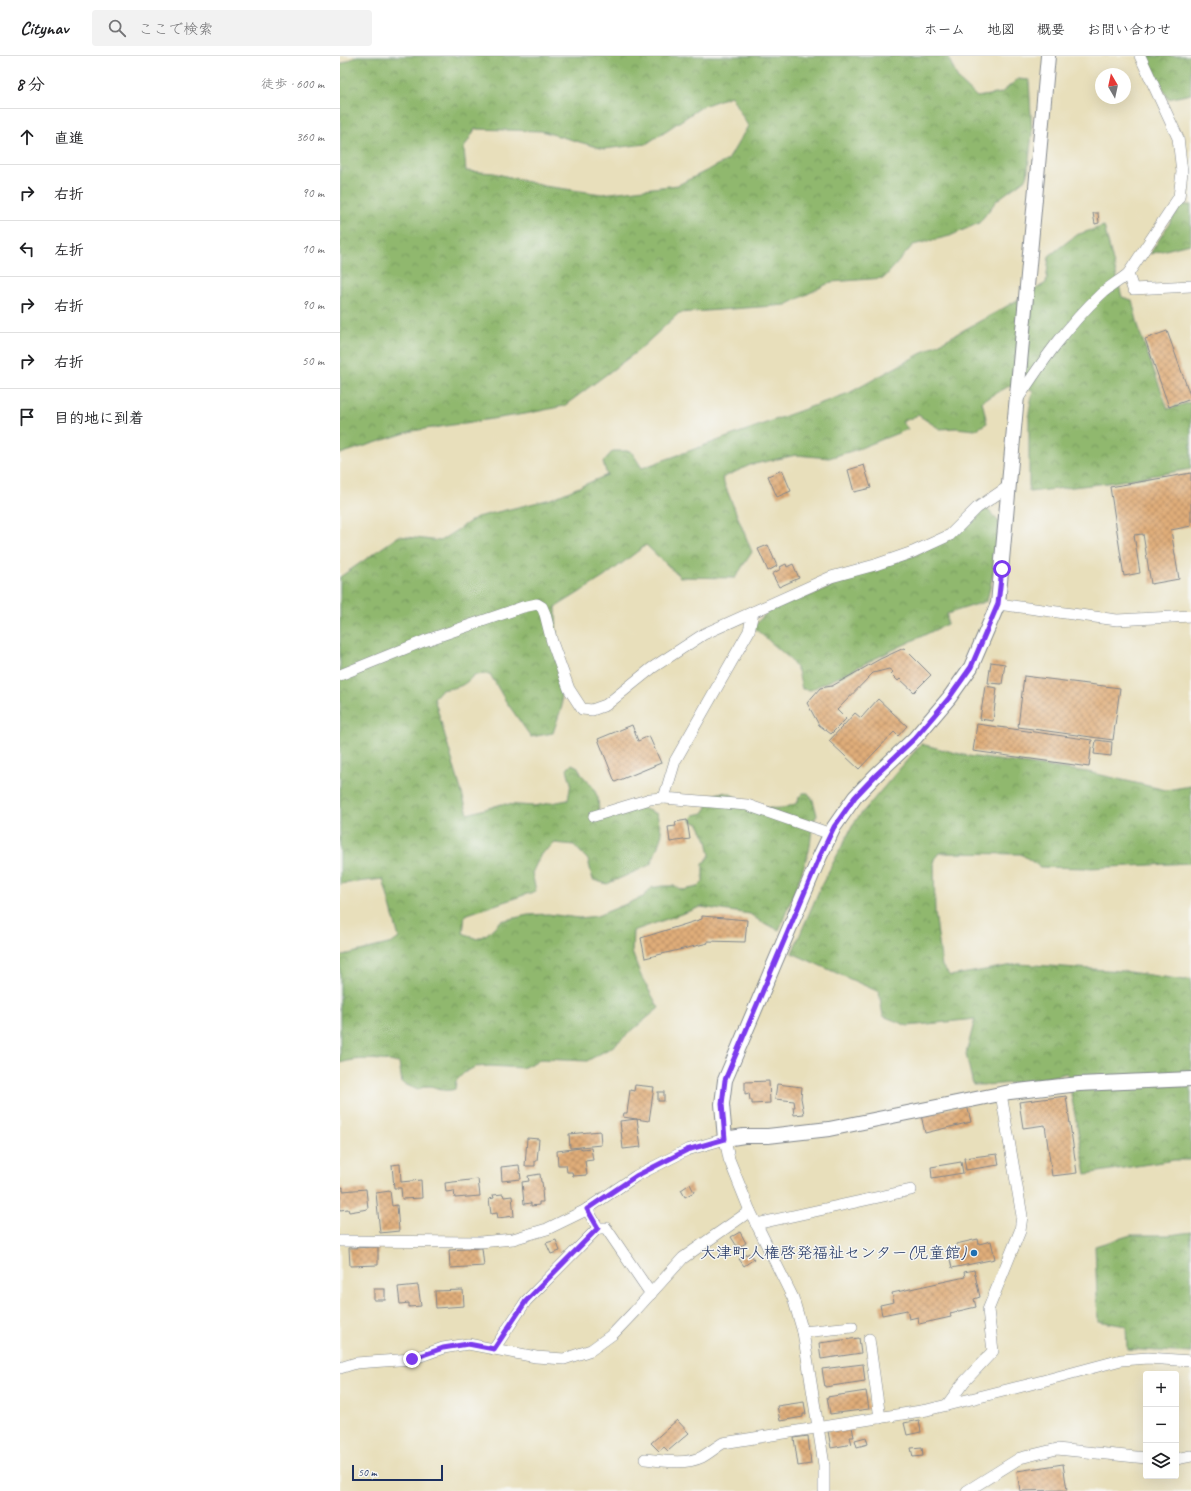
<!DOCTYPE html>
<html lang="ja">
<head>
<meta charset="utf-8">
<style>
  :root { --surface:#fff; --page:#f2f2f2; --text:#202124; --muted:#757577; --line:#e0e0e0 }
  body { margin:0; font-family:Caveat,"Klee One",sans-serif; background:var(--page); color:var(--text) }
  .controls { position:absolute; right:12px; bottom:12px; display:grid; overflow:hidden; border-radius:4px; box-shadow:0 4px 16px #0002 }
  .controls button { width:36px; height:36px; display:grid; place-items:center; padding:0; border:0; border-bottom:1px solid var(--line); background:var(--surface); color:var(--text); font:20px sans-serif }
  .compass { position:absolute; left:755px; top:12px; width:36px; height:36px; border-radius:50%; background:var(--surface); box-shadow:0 4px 16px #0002; rotate:351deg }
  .scale { position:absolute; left:12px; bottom:10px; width:91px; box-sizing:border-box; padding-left:4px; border:2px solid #1b2f5e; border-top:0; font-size:11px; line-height:14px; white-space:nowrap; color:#1b2f5e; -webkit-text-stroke:3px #f6f6f2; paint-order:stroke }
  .stop { position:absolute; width:12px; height:12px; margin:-9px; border:3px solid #7c3aed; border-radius:50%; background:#fff }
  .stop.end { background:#7c3aed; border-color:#fff; box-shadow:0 1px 4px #0008 }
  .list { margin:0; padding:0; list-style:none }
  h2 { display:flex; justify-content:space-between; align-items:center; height:52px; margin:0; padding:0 16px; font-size:17px }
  h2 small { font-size:13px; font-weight:400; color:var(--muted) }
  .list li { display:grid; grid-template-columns:26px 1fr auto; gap:12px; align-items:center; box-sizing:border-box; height:56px; padding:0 16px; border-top:1px solid var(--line) }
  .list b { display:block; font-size:15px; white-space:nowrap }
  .list em { font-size:13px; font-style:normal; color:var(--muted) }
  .icon { flex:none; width:22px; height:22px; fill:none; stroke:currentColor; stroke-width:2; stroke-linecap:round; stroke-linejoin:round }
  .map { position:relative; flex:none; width:851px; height:1435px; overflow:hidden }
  header { display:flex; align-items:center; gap:24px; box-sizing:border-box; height:56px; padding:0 20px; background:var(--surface); border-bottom:1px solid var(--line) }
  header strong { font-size:19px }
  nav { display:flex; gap:22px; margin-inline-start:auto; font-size:14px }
  .search { width:280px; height:36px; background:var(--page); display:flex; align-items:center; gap:10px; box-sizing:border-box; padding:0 14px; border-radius:4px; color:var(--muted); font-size:15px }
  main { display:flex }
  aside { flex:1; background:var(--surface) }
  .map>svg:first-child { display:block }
</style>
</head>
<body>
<header>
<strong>Citynav</strong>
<div class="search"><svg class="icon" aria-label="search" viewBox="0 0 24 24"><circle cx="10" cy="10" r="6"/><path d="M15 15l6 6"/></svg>ここで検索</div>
<nav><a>ホーム</a><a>地図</a><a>概要</a><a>お問い合わせ</a></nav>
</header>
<main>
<aside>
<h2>8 分<small>徒歩 · 600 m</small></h2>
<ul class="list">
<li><svg class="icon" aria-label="ahead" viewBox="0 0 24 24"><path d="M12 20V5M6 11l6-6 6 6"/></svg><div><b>直進</b></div><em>360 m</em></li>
<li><svg class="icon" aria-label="right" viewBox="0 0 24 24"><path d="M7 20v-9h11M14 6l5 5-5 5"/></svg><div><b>右折</b></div><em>90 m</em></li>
<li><svg class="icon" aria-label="left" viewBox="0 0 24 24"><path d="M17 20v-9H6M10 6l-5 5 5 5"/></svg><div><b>左折</b></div><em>10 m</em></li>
<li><svg class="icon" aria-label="right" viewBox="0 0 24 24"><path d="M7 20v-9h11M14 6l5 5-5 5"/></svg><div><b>右折</b></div><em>90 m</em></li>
<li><svg class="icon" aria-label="right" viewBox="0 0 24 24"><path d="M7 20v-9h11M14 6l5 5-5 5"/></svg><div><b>右折</b></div><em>50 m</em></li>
<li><svg class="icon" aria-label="arrive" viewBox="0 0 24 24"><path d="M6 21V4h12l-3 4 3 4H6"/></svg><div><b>目的地に到着</b></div></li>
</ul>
</aside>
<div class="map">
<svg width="851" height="1435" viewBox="0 0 851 1435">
  <defs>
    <pattern id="forest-crowns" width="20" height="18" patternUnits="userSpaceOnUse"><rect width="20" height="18" fill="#90b86e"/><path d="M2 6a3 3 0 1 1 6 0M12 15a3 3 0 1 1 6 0" fill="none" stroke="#75965e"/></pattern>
    <pattern id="building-cross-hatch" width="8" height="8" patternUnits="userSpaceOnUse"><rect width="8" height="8" fill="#e0ad79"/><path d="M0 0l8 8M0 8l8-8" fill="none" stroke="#b58d66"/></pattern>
  </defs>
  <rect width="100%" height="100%" fill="#f6f6f2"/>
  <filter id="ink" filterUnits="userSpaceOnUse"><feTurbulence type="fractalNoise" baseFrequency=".025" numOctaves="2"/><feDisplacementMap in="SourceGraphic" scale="8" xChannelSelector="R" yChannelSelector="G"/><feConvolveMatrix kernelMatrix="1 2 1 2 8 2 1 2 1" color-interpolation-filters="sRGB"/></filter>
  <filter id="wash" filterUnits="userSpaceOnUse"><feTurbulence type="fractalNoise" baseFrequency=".012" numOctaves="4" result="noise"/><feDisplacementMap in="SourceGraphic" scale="16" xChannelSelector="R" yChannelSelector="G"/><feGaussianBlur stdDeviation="0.9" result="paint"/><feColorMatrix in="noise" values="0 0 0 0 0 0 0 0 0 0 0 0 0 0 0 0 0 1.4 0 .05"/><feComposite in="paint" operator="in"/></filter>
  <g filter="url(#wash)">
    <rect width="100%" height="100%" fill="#e8dfbb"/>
    <g fill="url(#forest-crowns)" stroke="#567466" fill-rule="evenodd">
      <path d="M17,0H610L609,3L618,23L637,41L661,37L678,23L689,24L692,77L687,122L657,144L639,167L610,180L573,189L544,222L491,226L446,249L339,257L299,294L224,350L185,358L72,375L0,398V9ZM391,40L408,70L388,104L338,129L262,138L204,130L154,117L126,115L124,92L135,73L201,75L264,93L306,88L363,50Z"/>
      <path d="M807,0H851V38L828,43Z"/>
      <path d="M841,149H851V188L841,190L810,198Z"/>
      <path d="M764,170L782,241L792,244L800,277L828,353L851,346V413L768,427L689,436V356L693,334L671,329L642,345L647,367L635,374L616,372L600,373L578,359L562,366L568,373L518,393L489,402L456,399L410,409L382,422L412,496L395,522L340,521L306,489L264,521L216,551L217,593L222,650L213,677L191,681L165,644L150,618L134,619C122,632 118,631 101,634L94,642L128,758L162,748L194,750L228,744L231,727L227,713L232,708L238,711L241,718L253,731L258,742L259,756L263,763L300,751L317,758L322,778L317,793L310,809L267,828L253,824L248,804L234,789L215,787L201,798L192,817L196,835L125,859L123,877L137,883L147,878L161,865L188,859L208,858L239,862L257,860L303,841L311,832L322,830H334L343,834L358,831L363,826V808L370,799L367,784L359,768L351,765V762L354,759L363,757L367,751L366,742C370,739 382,735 387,737C392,738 396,742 401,744C419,752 441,757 458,746L459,741L463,737H468L473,744L477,759C470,770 472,782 469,795C461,822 449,848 439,874L421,866L410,858L361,851L293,875L292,896L301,920L319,952L272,991L247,1005L201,1003L182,1012L150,1010L135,1011L124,1017L116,1025L115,1033C97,1039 94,1023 78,1034L62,1027L59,1007C40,1003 19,1001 0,1007V900L52,887L59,882L43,823L0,828V521L59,480L100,485L137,461L211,443L267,419L263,406L273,395H291L302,412L509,337L662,253L706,227L709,200L736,179Z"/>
      <path d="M647,453L659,466L655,509L647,545L607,558V568C571,586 534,602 499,621C489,626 480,628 471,634L462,633L458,615L449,602L413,571L426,557L453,545L478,537L523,516L576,499L629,462Z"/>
      <path d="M581,688L628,700L748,716L826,734L851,730V807L749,812L700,811L681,798L599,797L594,803L595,856L602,910L610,920L679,908L782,915L845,924L851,923V1104H834L746,1118L727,1017C695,1025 666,1029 633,1029L626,998L635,963L568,970L543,960L539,936L452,897L481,830L515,765Z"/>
      <path d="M851,1176V1297L787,1293L786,1270L758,1265L755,1190L791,1179H830Z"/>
    </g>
    <g id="blocks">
      <g fill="url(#building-cross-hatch)">
        <path d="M753,157H758L759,167L755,168Z"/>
        <path d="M827,275L851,342V343L829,351L805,283Z"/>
        <path d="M524,409L531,432L514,436L508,414Z"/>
        <path d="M442,414L451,435L437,441L428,420Z"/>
        <path d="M851,417V470L831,474L839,523L811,528L803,478L794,479L800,517L784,520L770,431Z"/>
        <path d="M428,489L437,510L428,515L418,493Z"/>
        <path d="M446,508L447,511L453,508L459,522L439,531L432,518L441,513L440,511Z"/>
        <path d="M564,592L591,619L574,636L560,623L558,625L551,618L553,616L549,613L533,617L497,654L506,663L491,678L479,669L467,647L480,632L492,630L540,603Z"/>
        <path d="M651,606L665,608L662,628L648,627Z"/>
        <path d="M684,620L780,632L773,684L678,671Z"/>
        <path d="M645,630L657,632L653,665L640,663Z"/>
        <path d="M538,643L567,670L558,680L554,676L519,713L489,685L515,657L521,662Z"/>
        <path d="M637,668L752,684L749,711L633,695Z"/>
        <path d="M292,669L298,685L309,680L321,707L275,726L258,683Z"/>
        <path d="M756,684L772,686L771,700L754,698Z"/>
        <path d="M347,764L350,783L330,786L328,771L336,770L335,766Z"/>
        <path d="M362,860L407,864L405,886L367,885L368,887L305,902L301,882L362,863Z"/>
        <path d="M429,1025L430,1047L412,1048V1044H410L409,1037L405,1038V1026Z"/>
        <path d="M437,1028L462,1031L461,1042L464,1058L454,1059L453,1051H455L454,1045L435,1043Z"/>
        <path d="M295,1029L314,1031L309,1065L283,1061L284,1057H287L290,1034L294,1035Z"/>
        <rect x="318" y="1036" width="6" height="9"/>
        <path d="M726,1040L737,1117L712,1120L705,1069L683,1072L679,1046Z"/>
        <path d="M627,1049L631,1066L585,1077L581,1059Z"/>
        <path d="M297,1063L301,1091L283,1093L280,1065Z"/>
        <path d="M260,1075L261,1089L230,1092L229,1078Z"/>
        <path d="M187,1082L199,1083L197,1105H195V1110H185Z"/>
        <path d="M241,1092L242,1093L251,1092L253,1104L245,1105L247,1119L233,1120L232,1116H227L226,1109H218L217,1095Z"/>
        <path d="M657,1098L659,1109L626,1114L624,1102Z"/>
        <path d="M621,1106L623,1117L592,1122L591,1111Z"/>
        <path d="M60,1108L61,1126L81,1124L82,1142L62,1143L61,1132H54L52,1109Z"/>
        <path d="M179,1109L181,1123L162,1125L161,1111Z"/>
        <path d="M200,1118L201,1126H202L203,1134H202L203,1146H199V1149L191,1150V1147L184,1148L182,1126L189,1125L188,1120Z"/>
        <path d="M138,1123L140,1140L115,1142L114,1135L106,1136L105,1127Z"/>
        <path d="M350,1128L354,1136L345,1141L341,1134Z"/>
        <path d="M3,1131V1135L26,1133L28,1153L9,1156L8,1153L0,1154V1132Z"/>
        <path d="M50,1135L52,1150L57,1149L59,1175L40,1177L36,1137Z"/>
        <path d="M163,1138L164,1141L172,1140L174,1160L158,1162L157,1157L151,1158L149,1143L154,1142L153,1139Z"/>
        <path d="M400,1176L406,1187L398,1192L391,1181Z"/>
        <path d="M638,1183L639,1188L651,1185L655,1203L612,1212L608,1195L617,1193L616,1188Z"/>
        <path d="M216,1184L220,1195L211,1198L206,1187Z"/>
        <path d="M38,1191V1209L10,1210L9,1192Z"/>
        <path d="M142,1192L144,1210L110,1212L109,1194Z"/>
        <path d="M409,1197L414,1203L404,1210L399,1203Z"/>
        <path d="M634,1214L640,1241L634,1243L636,1251L610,1257L611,1261L579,1268L578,1261L569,1263L567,1254L542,1259L540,1249L554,1246L552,1237L625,1221L624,1216Z"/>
        <path d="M78,1229L81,1250L69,1251V1247L60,1248L58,1231Z"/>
        <rect x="34" y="1233" width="11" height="11"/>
        <path d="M123,1234L124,1250L96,1252L95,1235Z"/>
        <path d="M519,1282L521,1297L481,1303L479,1287Z"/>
        <path d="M523,1308L525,1325L485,1331L482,1313Z"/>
        <path d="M526,1335L529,1353L490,1358L487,1341Z"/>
        <path d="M464,1346L466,1358H463V1361L440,1365L437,1350Z"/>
        <path d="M337,1364L349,1377L328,1395L324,1391L319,1395L311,1387Z"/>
        <path d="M579,1364L581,1376L567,1379L564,1367Z"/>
        <path d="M512,1371L514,1381H510L512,1388L491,1392L488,1375Z"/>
        <path d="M468,1380L471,1408L458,1410L454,1382Z"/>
        <path d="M526,1381L528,1388L517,1391L515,1384Z"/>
        <path d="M582,1391L583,1400L573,1401L571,1392Z"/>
        <path d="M723,1408L727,1434L680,1435L677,1415Z"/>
      </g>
    </g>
  </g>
  <g filter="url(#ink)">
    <use href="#blocks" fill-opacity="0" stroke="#82878c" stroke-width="1"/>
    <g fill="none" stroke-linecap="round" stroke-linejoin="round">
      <g stroke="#82878c" stroke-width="12">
        <g id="minor">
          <path d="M800,0L838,82L842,116L839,141L788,218L793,233L851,230"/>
          <path d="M677,344C702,306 727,270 761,238C769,231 779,225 788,218"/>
          <path d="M658,548L777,564L851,560"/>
          <path d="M413,556L409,575L335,705L324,742L407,749L491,778"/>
          <path d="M0,619L84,585L183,551L197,548L202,551L205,558L212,586L229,633L242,653L252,654L266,649L312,612L364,578L491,521L535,509L573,496L610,479L637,452L669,430"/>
          <path d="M254,760L310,743L324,742"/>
          <path d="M247,1153L258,1172H266L311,1238"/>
          <path d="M416,1168L571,1134"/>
          <path d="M0,1185L140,1186L173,1183L207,1173L244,1155L296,1120L347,1094L385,1083L389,1103L410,1155L453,1242L463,1276L484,1409V1435"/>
          <path d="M463,1276L512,1271"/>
          <path d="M529,1283L540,1362"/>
          <path d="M154,1293L186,1245L258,1172"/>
          <path d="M0,1312L16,1307L72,1303L103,1292L128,1288L196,1301L224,1303L251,1294L273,1278L294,1256L343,1202L410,1155"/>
          <path d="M607,1349L624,1326L653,1295L648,1254L680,1175L682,1160L661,1038"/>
          <path d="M305,1403C323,1405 345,1409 362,1401C369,1397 376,1391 383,1387L587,1354L691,1328L781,1304L808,1302L851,1305"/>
          <path d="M836,1403L851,1400"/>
          <path d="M627,1435L680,1402L717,1393L806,1402"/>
        </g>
      </g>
      <g stroke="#82878c" stroke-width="16">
        <path id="tertiary" d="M708,0L658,548L631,611L609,642L575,682L537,718L515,741L494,771L480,800L385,1024L382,1048L385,1083L404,1080H428L489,1073L670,1036L739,1028L851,1023"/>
      </g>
      <use href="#minor" stroke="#fff" stroke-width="11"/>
      <use href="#tertiary" stroke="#fff" stroke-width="14"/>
    </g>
  </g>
  <g fill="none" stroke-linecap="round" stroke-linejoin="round" filter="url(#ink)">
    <path stroke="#7c3aed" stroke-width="5" d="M72,1303L103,1292L128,1288L154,1293L186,1245L258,1172L247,1153L296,1120L347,1094L385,1083L382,1048L385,1024L480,800L494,771L515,741L537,718L575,682L609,642L631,611L658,548L662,513"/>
  </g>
  <circle fill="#1f6fb2" stroke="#f6f6f2" stroke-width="1.5" cx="634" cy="1197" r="4"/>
  <g text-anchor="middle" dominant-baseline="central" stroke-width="3" stroke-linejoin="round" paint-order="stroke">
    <g font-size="16" fill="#1b2f5e" stroke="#f6f6f2" text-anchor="end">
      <text x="626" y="1197">大津町人権啓発福祉センター(児童館)</text>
    </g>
  </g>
</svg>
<div class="controls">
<button>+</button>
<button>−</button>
<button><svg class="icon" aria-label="layers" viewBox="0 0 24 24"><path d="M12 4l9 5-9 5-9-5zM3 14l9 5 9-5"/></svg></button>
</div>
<svg class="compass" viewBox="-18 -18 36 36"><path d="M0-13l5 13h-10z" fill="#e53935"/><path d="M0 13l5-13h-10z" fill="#757577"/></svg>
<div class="scale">50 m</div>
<div class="stop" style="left:662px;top:513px"></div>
<div class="stop end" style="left:72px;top:1303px"></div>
</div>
</main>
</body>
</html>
